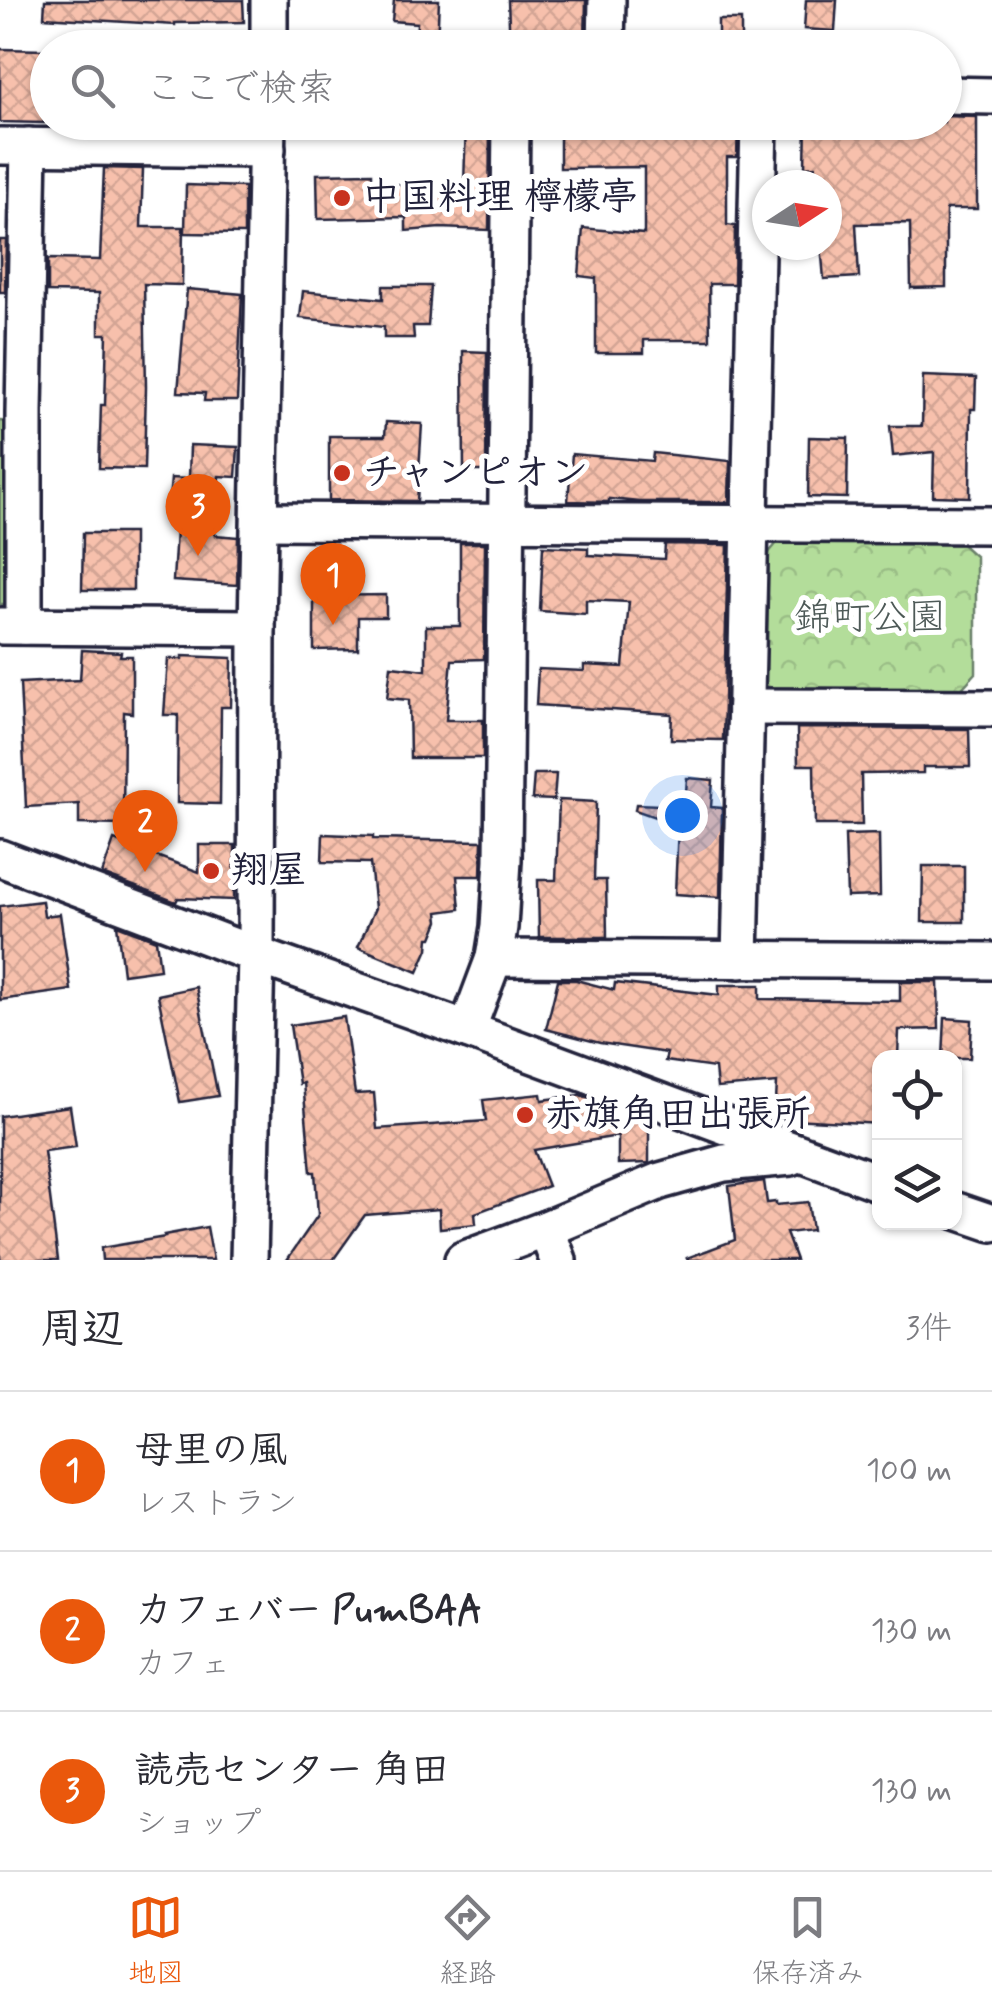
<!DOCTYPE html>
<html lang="ja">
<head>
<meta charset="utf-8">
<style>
  :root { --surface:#fff; --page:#f2f2f3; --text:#2b2b33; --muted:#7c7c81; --line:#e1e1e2; --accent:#ea580c }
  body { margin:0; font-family:Mynerve,"Klee One",sans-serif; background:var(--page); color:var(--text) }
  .controls { position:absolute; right:30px; bottom:30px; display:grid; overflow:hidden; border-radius:20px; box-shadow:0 2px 8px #0004 }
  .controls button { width:90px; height:90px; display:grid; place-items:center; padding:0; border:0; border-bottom:2px solid var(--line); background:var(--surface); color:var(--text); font:50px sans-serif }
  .compass { position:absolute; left:752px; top:170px; width:90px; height:90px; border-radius:50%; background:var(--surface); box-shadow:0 2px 8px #0004; rotate:78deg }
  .you { position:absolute; left:682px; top:815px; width:35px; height:35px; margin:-25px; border:8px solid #fff; border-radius:50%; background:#1a73e8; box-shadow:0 0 0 15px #1a73e833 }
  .badge { display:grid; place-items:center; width:65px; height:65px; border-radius:50%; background:var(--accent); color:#fff; font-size:32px; font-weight:700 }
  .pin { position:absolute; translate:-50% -82px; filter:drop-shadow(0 2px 5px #0008) }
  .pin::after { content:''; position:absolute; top:52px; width:35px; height:30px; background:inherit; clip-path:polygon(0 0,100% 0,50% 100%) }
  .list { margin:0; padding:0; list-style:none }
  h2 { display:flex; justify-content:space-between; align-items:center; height:130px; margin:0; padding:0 40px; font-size:42px }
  h2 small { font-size:32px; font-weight:400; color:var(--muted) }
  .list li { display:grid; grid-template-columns:65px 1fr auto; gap:30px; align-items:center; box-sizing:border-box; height:160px; padding:0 40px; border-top:2px solid var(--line) }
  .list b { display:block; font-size:38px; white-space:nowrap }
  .list p { margin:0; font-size:32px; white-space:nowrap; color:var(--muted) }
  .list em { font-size:32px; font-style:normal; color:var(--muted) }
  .icon { flex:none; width:55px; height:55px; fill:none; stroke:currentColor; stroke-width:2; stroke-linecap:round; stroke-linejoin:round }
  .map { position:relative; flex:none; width:992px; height:1260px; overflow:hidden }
  .search { position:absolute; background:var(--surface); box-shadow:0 2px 8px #0004; left:30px; right:30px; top:30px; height:110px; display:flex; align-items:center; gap:25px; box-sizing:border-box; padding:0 35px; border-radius:55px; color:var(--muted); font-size:38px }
  .sheet { height:610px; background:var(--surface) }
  nav { display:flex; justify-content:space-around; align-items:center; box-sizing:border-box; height:140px; border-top:2px solid var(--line); background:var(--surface); font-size:28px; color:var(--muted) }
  nav a { display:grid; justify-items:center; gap:5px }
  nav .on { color:var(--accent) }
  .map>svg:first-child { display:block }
</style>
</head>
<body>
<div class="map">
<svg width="992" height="1260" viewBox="0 0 992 1260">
  <defs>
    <pattern id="forest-crowns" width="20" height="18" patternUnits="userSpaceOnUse" patternTransform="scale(2.5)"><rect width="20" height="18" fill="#b3dd9a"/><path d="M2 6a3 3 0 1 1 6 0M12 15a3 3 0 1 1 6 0" fill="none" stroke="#9abd86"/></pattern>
    <pattern id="building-cross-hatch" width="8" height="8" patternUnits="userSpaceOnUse" patternTransform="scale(2.5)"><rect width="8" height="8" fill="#f7c0ac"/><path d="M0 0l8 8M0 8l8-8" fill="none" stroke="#d3a595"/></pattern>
  </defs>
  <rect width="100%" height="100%" fill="#fff"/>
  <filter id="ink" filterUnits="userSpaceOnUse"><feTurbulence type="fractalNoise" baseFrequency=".01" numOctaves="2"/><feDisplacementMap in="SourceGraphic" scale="20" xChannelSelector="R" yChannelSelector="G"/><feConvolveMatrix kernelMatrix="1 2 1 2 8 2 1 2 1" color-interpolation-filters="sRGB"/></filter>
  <g filter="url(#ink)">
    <g fill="url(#forest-crowns)" stroke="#6a806a" stroke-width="2.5">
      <path d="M0,421L16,422L13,604H0Z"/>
      <path d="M782,537L955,538L976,557V673L953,698L776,699L764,682L767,555Z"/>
    </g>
    <g fill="url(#building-cross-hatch)" stroke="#22223b" stroke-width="2.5">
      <path d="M45,0H243L244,22L175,23V25L44,17Z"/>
      <path d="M394,0H439L437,43L416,41L417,23L392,21Z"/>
      <path d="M508,0H586L585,43L552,44L553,48H510Z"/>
      <path d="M806,0H837L835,31L804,29Z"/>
      <path d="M718,20H741V45L718,44Z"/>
      <path d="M0,49L45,50L44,123L0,122Z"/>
      <path d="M944,116L977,117V209H946V287L911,288L910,223L856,224L859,277L824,279L821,245H827V185H816L815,166L805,167L806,122H944Z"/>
      <path d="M466,122H490L489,230L440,228L406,231V217L318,219L317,174L372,173V184L464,185Z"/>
      <path d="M560,122H738L737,157H727V225L735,226L734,284H709L710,340H644V353H596V278L579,276L583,228L644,234V167L560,168Z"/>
      <path d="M104,168L143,169L141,227H183L182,285L144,284L146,387L144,469L99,468L101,405H105L107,334H99V293L48,292V259L100,260Z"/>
      <path d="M186,185L244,187V234L185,233Z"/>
      <path d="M0,240H6L5,292H0Z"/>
      <path d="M383,286H431L428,326H413L414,338H384V327L300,318L303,291L383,299Z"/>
      <path d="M187,289L242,294L237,401H204L205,393L178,392Z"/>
      <path d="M463,351L487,352L486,471H464Z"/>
      <path d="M923,376L976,378L975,409H971L970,497L933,496L934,452L893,456L890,426H922Z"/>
      <path d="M386,422L422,424L417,501L329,500V436H385Z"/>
      <path d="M809,437L848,438L847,498L808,497Z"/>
      <path d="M190,445L238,447L236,477L219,476L215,535L238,537L237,585L173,581L177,513L168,512L171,478L189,479Z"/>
      <path d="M653,453L730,461L729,502H639L609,499V502L568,501L572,454L652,461Z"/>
      <path d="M83,533H133V590H82Z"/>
      <path d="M460,543H485L484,659L452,660L446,720H483V758H410L409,700L387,698L391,666L426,670V626H460Z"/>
      <path d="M665,544L728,545L723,740L671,739L672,714L536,705L538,669L584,671V665L623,667L629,602L586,600V614L540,611L543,546L588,548V555L664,559Z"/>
      <path d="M386,595V617H358V649L314,650V596Z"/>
      <path d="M82,650L121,652L120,656H132V713L124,712L123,825L79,824V804L26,807L20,683L80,680Z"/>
      <path d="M182,656L232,658L231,707H221L220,804L177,803L178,715H164L168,659H182Z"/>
      <path d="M797,728L969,729L970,767H923V773L861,774L862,825H815L814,765H798Z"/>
      <path d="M534,774H556L554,800L532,799Z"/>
      <path d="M687,778L713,780L711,807L722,808L720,897L675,894L678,825L635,810L636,804L685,806Z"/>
      <path d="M559,800L596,802L594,880H606L607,937H539L538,880H556Z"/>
      <path d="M323,834L373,836V839L482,841L481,876H457L460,909L438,912L439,921L432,938H429L428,949L418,972L358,947L375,908L370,863L322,862Z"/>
      <path d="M879,834L880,896L847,897L845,835Z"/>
      <path d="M114,840L199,872V845H235L234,900L178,898L176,902L102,874Z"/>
      <path d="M923,866H964V922H922Z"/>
      <path d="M42,901L44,916L60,914L71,990L0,1000V906Z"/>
      <path d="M117,925L156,940L160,969L123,974Z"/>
      <path d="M558,980H576L614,990L615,983L719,995V985H760V999L900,1001V982H938L939,1029L899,1030L898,1058H880V1124L775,1118L777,1083L717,1088L715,1068L665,1061L667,1053L600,1043L546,1029Z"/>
      <path d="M196,987L218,1096L180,1102L158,995Z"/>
      <path d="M344,1017L355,1094L374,1093L377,1129L486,1121L483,1100L541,1094L542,1100L580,1095L589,1098L593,1120L649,1121V1163L618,1164V1136L534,1150L548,1186L475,1213L476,1224L440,1228L439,1209L365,1215L333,1260H287L318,1215L315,1172H311L303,1083L299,1084L290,1025Z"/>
      <path d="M945,1018L972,1020L970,1058H943Z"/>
      <path d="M70,1106L76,1147L44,1151L58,1260H0V1116Z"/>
      <path d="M764,1181L767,1203L776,1202V1205L808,1202L812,1230L786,1233L796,1260H688L687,1258L735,1240L729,1186Z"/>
      <path d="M207,1227L213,1260H102L101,1248L165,1237L164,1235Z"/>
    </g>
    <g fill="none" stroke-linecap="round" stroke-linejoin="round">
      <g stroke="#22223b" stroke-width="42">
        <g id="minor">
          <path d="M269,48V0"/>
          <path d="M606,48L607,0"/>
          <path d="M944,95L992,96"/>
          <path d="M0,146L267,149"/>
          <path d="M260,521L992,525"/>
          <path d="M1,626L257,628"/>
          <path d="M24,626V412L29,146"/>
          <path d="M746,707L992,708"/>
          <path d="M0,858L256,955L467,1030L880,1183"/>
          <path d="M494,958L992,961"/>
          <path d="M740,960L759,122"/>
          <path d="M467,1030L494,958L499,927L503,860L511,122"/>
          <path d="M954,1210L992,1223"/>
          <path d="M546,1229L558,1260"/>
          <path d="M249,1260L256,955L257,628L267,122"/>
          <path d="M463,1260L546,1229L660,1181L724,1163L791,1157"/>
        </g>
      </g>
      <use href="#minor" stroke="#fff" stroke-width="35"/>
    </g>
  </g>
  <g fill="#c8321e" stroke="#fff" stroke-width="4">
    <circle cx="342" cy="198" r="10"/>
    <circle cx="342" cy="473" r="10"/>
    <circle cx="211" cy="871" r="10"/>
    <circle cx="525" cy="1115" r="10"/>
  </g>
  <g text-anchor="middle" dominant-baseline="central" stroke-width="10" stroke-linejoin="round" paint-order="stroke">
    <g font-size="38" font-weight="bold" fill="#22223b" stroke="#fff" text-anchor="start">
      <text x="362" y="198">中国料理 檸檬亭</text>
      <text x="362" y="473">チャンピオン</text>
      <text x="231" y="871">翔屋</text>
      <text x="545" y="1115">赤旗角田出張所</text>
    </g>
    <g font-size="38" fill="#4e5a58" stroke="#fff">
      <text x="870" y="618">錦町公園</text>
    </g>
  </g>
</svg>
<div class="controls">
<button><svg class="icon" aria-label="locate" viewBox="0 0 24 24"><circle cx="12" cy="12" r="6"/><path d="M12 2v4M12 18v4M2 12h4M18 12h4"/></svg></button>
<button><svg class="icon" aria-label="layers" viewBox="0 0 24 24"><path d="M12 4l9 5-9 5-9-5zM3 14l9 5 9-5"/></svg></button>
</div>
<svg class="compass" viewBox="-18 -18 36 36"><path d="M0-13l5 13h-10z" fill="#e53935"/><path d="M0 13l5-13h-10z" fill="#7c7c81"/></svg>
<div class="you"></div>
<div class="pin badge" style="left:333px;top:625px">1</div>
<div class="pin badge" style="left:145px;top:872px">2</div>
<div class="pin badge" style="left:198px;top:556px">3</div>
<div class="search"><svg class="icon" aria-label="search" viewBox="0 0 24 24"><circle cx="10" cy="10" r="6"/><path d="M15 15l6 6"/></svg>ここで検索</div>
</div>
<section class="sheet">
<h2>周辺<small>3件</small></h2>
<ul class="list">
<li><span class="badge">1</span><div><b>母里の風</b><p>レストラン</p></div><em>100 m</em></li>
<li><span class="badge">2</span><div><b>カフェバー PumBAA</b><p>カフェ</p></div><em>130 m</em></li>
<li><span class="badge">3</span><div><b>読売センター 角田</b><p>ショップ</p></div><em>130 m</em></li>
</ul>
</section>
<nav>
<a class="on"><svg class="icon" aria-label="map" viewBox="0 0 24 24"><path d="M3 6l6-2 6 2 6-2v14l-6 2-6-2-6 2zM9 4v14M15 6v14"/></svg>地図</a>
<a><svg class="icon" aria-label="directions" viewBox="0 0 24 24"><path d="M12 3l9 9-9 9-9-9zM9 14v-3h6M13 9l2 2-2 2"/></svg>経路</a>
<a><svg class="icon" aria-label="saved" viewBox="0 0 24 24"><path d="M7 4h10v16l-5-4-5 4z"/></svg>保存済み</a>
</nav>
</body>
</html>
